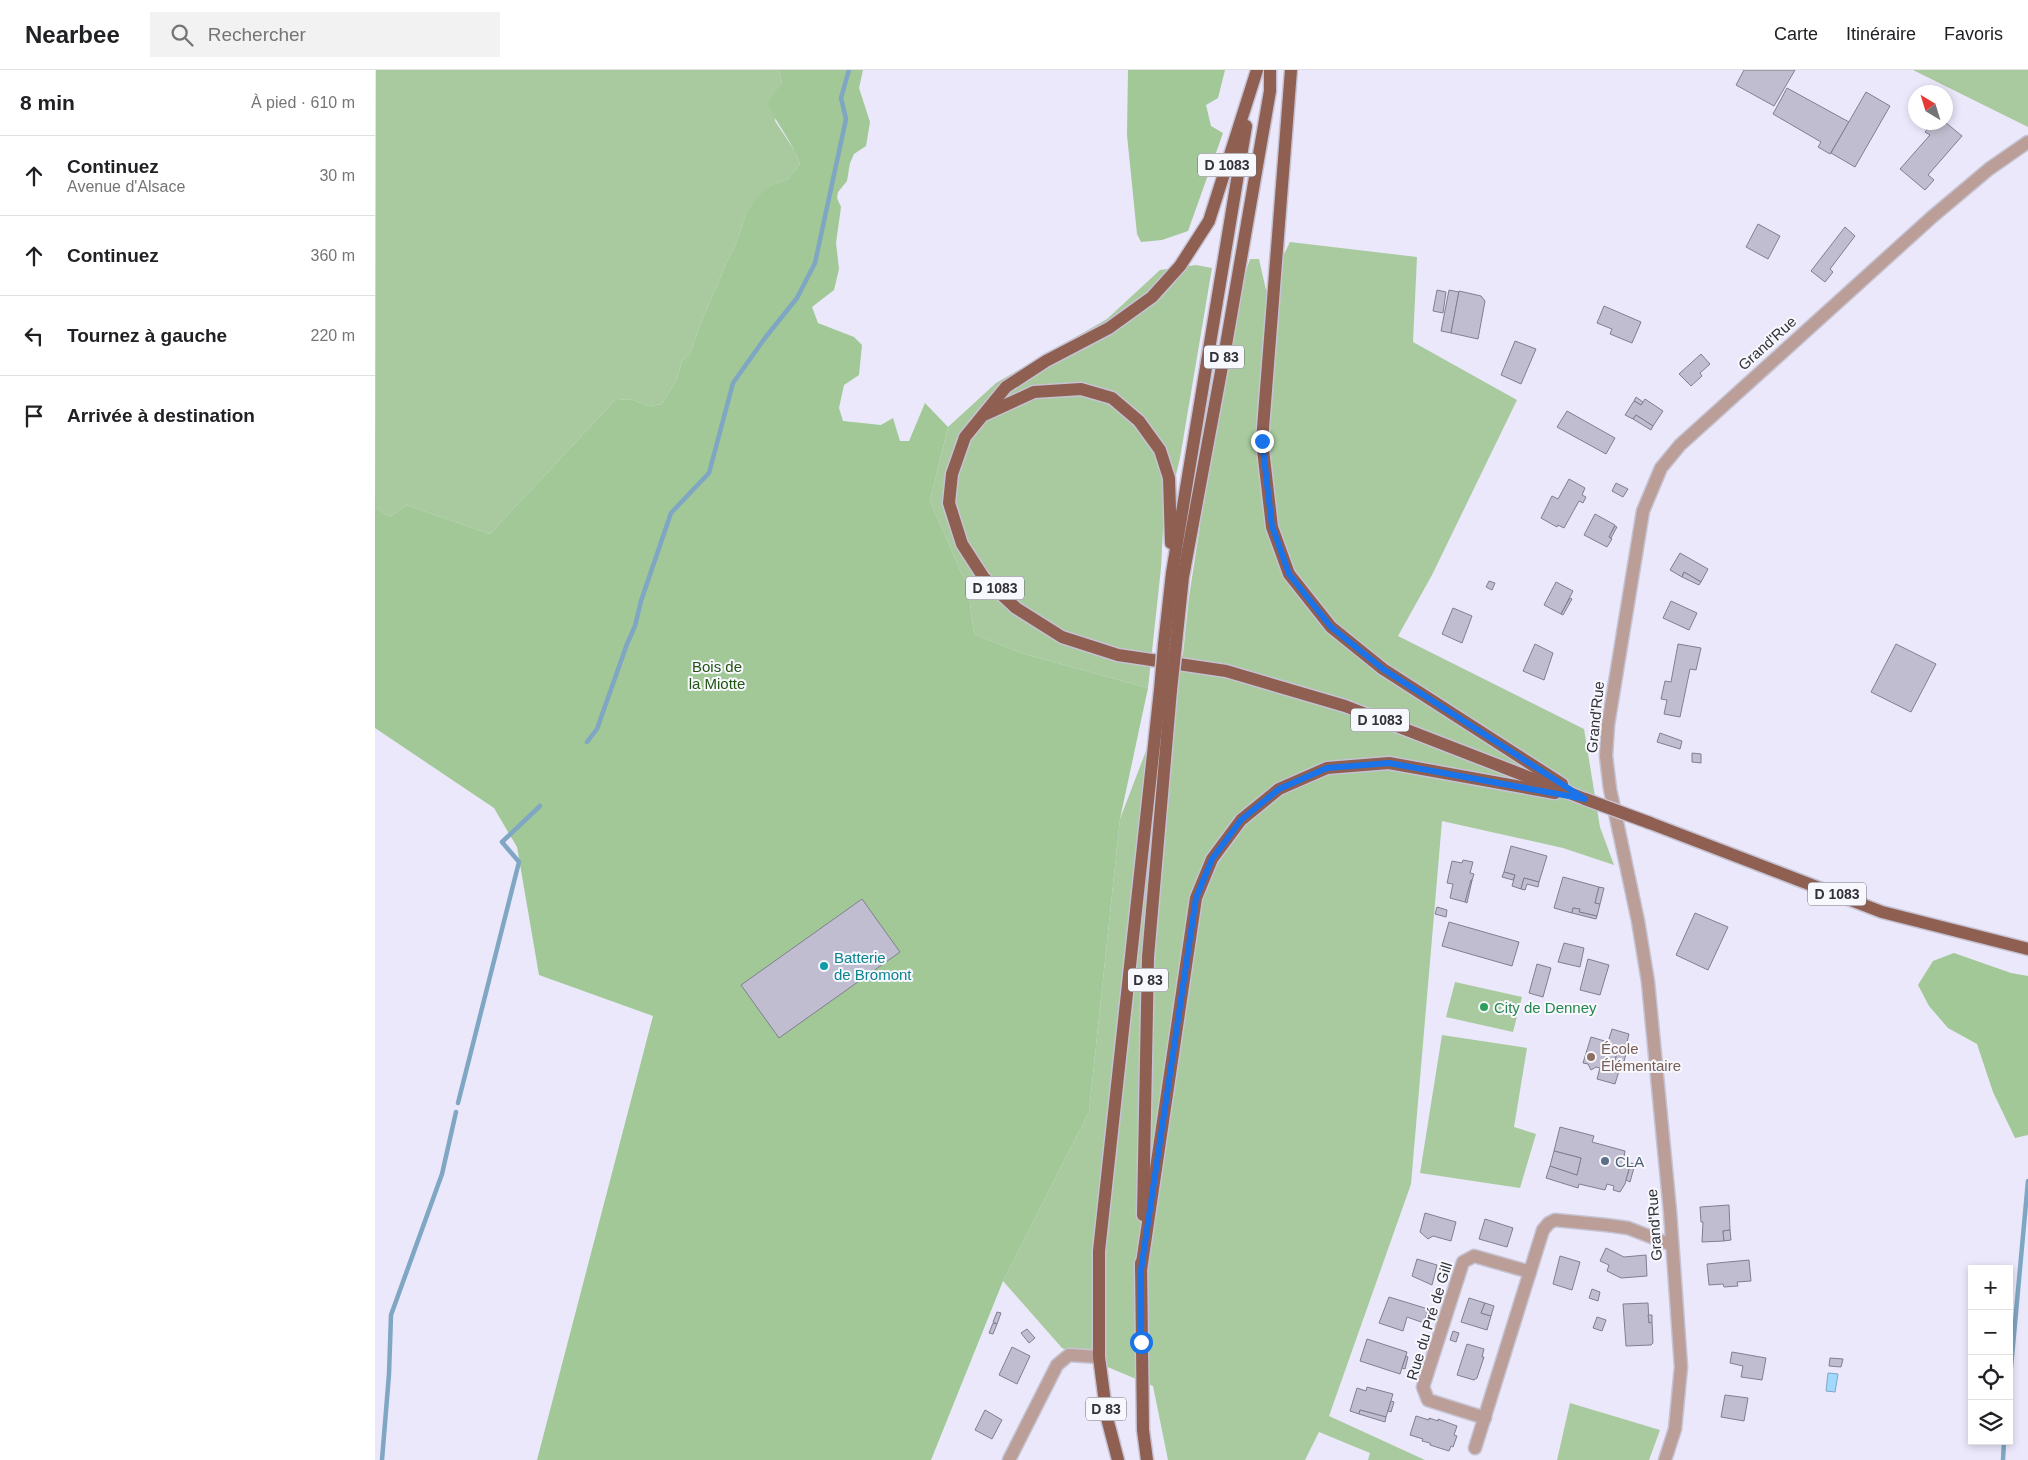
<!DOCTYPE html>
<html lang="fr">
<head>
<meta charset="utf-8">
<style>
  :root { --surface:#fff; --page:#f2f2f2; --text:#202124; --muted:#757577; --line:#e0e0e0 }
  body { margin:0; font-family:Helvetica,sans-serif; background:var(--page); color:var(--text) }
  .controls { position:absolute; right:15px; bottom:15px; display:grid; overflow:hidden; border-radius:0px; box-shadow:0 2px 8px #0003 }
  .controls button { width:45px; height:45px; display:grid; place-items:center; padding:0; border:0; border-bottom:1px solid var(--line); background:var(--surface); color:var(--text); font:25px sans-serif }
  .compass { position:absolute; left:1533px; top:15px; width:45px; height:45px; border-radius:50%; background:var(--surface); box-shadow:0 2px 8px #0003; rotate:322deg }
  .stop { position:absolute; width:15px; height:15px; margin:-11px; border:4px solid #1a73e8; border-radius:50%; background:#fff }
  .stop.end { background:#1a73e8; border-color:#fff; box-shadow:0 1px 5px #0008 }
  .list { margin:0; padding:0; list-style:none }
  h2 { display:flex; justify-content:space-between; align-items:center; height:65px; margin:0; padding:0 20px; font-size:21px }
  h2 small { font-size:16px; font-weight:400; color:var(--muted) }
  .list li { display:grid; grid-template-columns:32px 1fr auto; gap:15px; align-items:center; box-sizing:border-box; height:80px; padding:0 20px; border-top:1px solid var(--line) }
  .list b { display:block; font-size:19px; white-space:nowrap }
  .list p { margin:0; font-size:16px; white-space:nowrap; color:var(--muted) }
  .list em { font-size:16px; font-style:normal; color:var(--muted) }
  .icon { flex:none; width:28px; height:28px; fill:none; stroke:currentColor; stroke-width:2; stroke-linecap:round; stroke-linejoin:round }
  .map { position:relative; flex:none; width:1653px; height:1390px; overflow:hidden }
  header { display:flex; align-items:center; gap:30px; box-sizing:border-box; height:70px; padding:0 25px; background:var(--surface); border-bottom:1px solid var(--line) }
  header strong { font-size:24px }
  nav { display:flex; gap:28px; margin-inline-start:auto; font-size:18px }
  .search { width:350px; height:45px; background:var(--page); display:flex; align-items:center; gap:12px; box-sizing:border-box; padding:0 18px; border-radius:0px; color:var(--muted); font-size:19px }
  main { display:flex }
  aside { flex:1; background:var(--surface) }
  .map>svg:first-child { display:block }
</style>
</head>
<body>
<header>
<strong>Nearbee</strong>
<div class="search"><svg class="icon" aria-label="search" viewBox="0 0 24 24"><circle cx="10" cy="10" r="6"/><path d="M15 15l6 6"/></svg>Rechercher</div>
<nav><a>Carte</a><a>Itinéraire</a><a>Favoris</a></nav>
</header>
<main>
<aside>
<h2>8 min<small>À pied · 610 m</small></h2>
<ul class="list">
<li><svg class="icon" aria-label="ahead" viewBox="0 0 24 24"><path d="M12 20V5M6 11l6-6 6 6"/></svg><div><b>Continuez</b><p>Avenue d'Alsace</p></div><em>30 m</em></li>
<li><svg class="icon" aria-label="ahead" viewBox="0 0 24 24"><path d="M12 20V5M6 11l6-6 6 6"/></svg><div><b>Continuez</b></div><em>360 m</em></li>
<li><svg class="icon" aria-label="left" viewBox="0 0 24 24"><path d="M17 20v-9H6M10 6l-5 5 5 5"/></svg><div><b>Tournez à gauche</b></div><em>220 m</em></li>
<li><svg class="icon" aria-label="arrive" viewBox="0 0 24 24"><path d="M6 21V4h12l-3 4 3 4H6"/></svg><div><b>Arrivée à destination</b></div></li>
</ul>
</aside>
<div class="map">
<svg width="1653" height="1390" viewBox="0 0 1653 1390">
  <rect width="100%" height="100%" fill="#eae8fa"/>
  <g fill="#a8ca9e">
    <path d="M1,0H404L407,13L400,51L420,81L425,94L413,109L397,115L370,147L360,176L351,193L342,216L328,247L315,284L307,291L302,309L287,334L274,336L258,330L241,329L115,464L31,435L15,447L0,437Z"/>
    <path d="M1538,0H1653V57Z"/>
    <path d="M915,172L1042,187L1038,272L1142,330L1057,505L1023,566L1209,659L1225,757L1239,795L1188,778L1067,751L1036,1114L954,1346L1050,1390H993L995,1383L944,1362L930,1390H793L778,1316L687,1278L628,1211L714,1042L745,749L808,584L814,527L825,456L824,446L862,228L875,189H884L891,220Z"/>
    <path d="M821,195L837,198L805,388L788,459L786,498L773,618L646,583L599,564L593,518L555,431L573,357L621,313L732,249L785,200Z"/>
    <path d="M1080,912L1147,927L1138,962L1071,947Z"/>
    <path d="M1067,965L1152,978L1139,1057L1161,1064L1145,1118L1045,1103Z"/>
    <path d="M1195,1333L1285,1360L1274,1390H1182Z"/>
  </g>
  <g fill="#a2c897">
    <path d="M404,0H488L484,18L495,52L491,76L479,84L475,93L472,111L463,122L462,128L466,137L461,173L464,199L459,220L437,237L443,253L479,267L487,275L484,305L469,315L464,338L468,351L506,355L518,348L525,371H534L550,333L573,357L555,431L593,518L599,564L646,583L773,618L745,749L714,1042L628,1211L556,1390H162L278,946L164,905L142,777L119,738L0,658V437L15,447L31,435L115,464L241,329L258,330L274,336L287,334L302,309L307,291L315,284L328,247L342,216L351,193L360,176L370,147L381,128L397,115L413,109L425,94C418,72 402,55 393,34L407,13Z"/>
    <path d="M753,0H850L843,28L831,35L836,56L848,63L813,161L787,170L766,172L762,164L752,65Z"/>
    <path d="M1579,883L1636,903L1653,906V1065L1640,1068L1618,1022L1602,974L1573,958L1554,936L1543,915L1558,891Z"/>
  </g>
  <path fill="#a0d8ff" stroke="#7fa6c3" d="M1453,1303L1463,1304L1460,1322L1451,1321Z"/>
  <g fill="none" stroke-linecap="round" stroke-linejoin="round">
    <g stroke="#7fa6c3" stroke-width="4.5">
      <path d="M212,672L222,659L252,574L260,556L266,531L296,443L334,403L358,313L390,268L422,228L440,193L471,49L466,28L474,0"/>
      <path d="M83,1033L144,792L127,772L165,736"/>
      <path d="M1634,1319L1653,1111"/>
      <path d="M7,1390L14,1304L16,1245L67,1104L81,1042"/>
      <path d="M1628,1390L1629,1371"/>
    </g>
  </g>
  <g fill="#bfbdcf" stroke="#817f8f">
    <path d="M1369,0H1420L1399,36L1361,15Z"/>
    <path d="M1412,18L1474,52L1455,84L1443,77L1446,72L1398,44Z"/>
    <path d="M1491,22L1515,36L1480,97L1456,83Z"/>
    <path d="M1566,52H1570L1587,66L1553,105L1559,110L1550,120L1525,99L1555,65L1550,62L1557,54L1562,58Z"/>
    <path d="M1383,154L1405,166L1393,189L1371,177Z"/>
    <path d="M1470,157L1480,166L1455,199L1458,202L1450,212L1436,201Z"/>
    <path d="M1062,220L1071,222L1068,243L1058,241Z"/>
    <path d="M1074,220L1084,222L1076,263L1066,261Z"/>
    <path d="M1084,221L1106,226L1110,231L1103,269L1076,263Z"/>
    <path d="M1229,236L1266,252L1257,273L1235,264L1237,259L1222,253Z"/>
    <path d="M1140,271L1161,279L1146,314L1126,305Z"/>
    <path d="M1326,284L1335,294L1325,303L1327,306L1316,316L1304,304Z"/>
    <path d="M1261,327L1268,332L1266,335L1259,331Z"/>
    <path d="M1270,329L1288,341L1278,356L1261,345L1258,349L1250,345L1259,331L1266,335Z"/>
    <path d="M1192,341L1240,368L1231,384L1182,357Z"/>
    <path d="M1261,345L1278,356L1276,360L1258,349Z"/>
    <path d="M1194,409L1210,418L1207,425L1211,427L1208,433L1204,431L1189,458L1183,455L1182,457L1166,448L1177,426L1183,429Z"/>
    <path d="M1241,413L1253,419L1248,427L1237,421Z"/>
    <path d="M1220,444L1240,455L1234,467L1237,469L1232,477L1209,465Z"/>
    <path d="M1240,456L1242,457L1236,468L1234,467Z"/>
    <path d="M1305,483L1333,499L1326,512L1309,502L1307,507L1295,500Z"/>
    <path d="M1309,502L1326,512L1324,515L1307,507Z"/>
    <path d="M1114,511L1120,513L1117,520L1111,517Z"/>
    <path d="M1181,512L1198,521L1186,544L1169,535Z"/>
    <path d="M1195,528L1197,529L1188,545L1186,544Z"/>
    <path d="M1296,531L1322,543L1314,560L1288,548Z"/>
    <path d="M1078,538L1097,546L1087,573L1067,564Z"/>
    <path d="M1160,574L1178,583L1169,610L1148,601Z"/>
    <path d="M1303,574L1326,578L1321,600L1315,599L1305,647L1289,644L1292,630L1286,629L1290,611L1296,612Z"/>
    <path d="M1521,574L1561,594L1536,642L1496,622Z"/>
    <path d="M1285,663L1307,671L1305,679L1282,672Z"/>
    <path d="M1317,683L1326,684V693L1317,692Z"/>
    <path d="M1136,776L1172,786L1164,812L1149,808L1146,819L1137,816L1140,805L1129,802Z"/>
    <path d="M1088,790L1098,792L1095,803L1099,804L1090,832L1075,828L1078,814L1072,813L1077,791L1087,793Z"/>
    <path d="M1129,802L1140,805L1138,810L1127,807Z"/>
    <path d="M1188,807L1224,817L1220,833L1225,834L1222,846L1204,842L1205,839L1198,838L1197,843L1179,838Z"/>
    <path d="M1149,808L1164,812L1163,817L1152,814L1150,820L1146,819Z"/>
    <path d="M1096,810H1097L1092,833L1090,832Z"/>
    <path d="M1224,817L1229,818L1225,834L1220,833Z"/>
    <path d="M487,829L525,882L404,968L366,915Z"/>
    <path d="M1062,837L1072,840L1071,847L1060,844Z"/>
    <path d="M1198,838L1205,839L1204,842L1222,846L1221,849L1197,843Z"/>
    <path d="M1320,843L1353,857L1333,900L1301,885Z"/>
    <path d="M1074,852L1144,872L1137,896L1067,876Z"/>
    <path d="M1189,873L1209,878L1205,897L1183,892Z"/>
    <path d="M1213,889L1234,895L1225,925L1205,920Z"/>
    <path d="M1162,894L1176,898L1168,927L1154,923Z"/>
    <path d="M1237,959L1254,964L1250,980L1243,981L1239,993L1245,998L1240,1014L1222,1009L1225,998L1221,997L1216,1000L1213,994L1208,993L1216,967L1233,972Z"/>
    <path d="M1250,979L1252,980L1247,999L1239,993L1243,981L1246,982Z"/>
    <path d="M1185,1057L1219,1066L1217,1072L1250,1081L1249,1087L1254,1089L1255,1096L1250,1114L1245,1122L1238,1120L1239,1116L1232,1114L1230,1120L1204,1114L1203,1118L1171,1108L1175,1096L1202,1105L1206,1088L1179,1081Z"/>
    <path d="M1179,1081L1206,1088L1202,1105L1175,1096Z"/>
    <path d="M1256,1093L1260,1094L1255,1112L1251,1110Z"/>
    <path d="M1354,1135L1355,1160L1348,1161L1349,1171L1327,1172L1328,1152H1326L1325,1137Z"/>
    <path d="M1050,1143L1081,1152L1076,1171L1058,1166L1053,1169L1045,1162Z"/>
    <path d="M1110,1149L1138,1158L1132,1177L1104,1169Z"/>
    <path d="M1355,1160L1356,1170L1349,1171L1348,1161Z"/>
    <path d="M1231,1178L1249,1187L1271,1185L1272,1206L1246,1208L1232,1201L1234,1195L1225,1191Z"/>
    <path d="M1185,1186L1205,1192L1197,1220L1178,1214Z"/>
    <path d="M1042,1189L1062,1195L1057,1215L1037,1206Z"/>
    <path d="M1374,1190L1376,1211L1362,1212L1363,1216L1349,1217L1348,1214L1334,1215L1332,1194Z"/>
    <path d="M1217,1219L1225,1222L1223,1231L1214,1228Z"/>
    <path d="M1014,1227L1053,1239L1049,1253L1032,1247L1028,1261L1004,1253Z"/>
    <path d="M1094,1228L1110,1233L1106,1243L1116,1246L1112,1260L1086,1252Z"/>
    <path d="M1110,1233L1119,1236L1116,1246L1106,1243Z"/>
    <path d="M1273,1233L1274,1253L1277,1252L1278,1273L1276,1275L1251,1276L1248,1234Z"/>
    <path d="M622,1242L626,1243L622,1254L618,1252Z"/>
    <path d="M1273,1245H1277V1252L1274,1253Z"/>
    <path d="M1222,1247L1231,1250L1227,1261L1218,1258Z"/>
    <path d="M618,1253L622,1254L618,1264L614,1263Z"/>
    <path d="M652,1259L660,1268L654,1273L646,1263Z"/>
    <path d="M1078,1261L1084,1263L1081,1272L1075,1270Z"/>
    <path d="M992,1269L1032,1282L1025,1304L985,1291Z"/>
    <path d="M1092,1274L1109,1279L1107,1287H1109L1102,1308L1099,1310L1082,1305Z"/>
    <path d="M637,1277L655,1286L642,1314L624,1305Z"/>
    <path d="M1357,1282L1391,1288L1387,1310L1366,1307L1368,1296L1355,1293Z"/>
    <path d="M1031,1286L1033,1287L1030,1299L1027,1298Z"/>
    <path d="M1455,1288L1468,1289L1466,1297L1454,1296Z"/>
    <path d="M992,1317L1018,1324L1011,1347L985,1340L984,1344L975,1341L982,1318L991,1321Z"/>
    <path d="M1350,1325L1373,1328L1369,1351L1346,1347Z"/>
    <path d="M1016,1331L1019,1332L1016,1342L1013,1341Z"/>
    <path d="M610,1340L627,1350L617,1369L600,1360Z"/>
    <path d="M985,1340L1011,1347L1010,1352L984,1344Z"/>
    <path d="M1041,1346L1054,1350V1348L1063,1351V1349L1082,1356L1079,1365L1082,1366L1078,1377L1076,1376L1074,1381L1055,1375V1373L1047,1371L1048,1369L1035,1365Z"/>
  </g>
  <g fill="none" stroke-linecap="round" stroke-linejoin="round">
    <g stroke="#c5c3d3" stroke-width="15">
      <g id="minor">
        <path d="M1110,1348L1053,1330L1048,1317L1088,1192L1099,1186L1155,1202"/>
        <path d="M1100,1378L1168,1160L1174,1153L1180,1150L1231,1155L1253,1158L1297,1175"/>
        <path d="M634,1390L682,1295L694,1285L724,1287"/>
        <path d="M1290,1390L1300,1359L1306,1297L1295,1141L1273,912L1263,851L1235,719L1231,686L1233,655L1268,441L1286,398L1305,375L1557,147L1614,99L1653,72"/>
      </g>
    </g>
    <g stroke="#c5c3d3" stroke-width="15">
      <g id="major">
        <path d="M882,0L834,151L805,196L777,227L734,258L671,291L631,317L590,367L577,404L574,433L587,474L609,508L641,538L687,567L743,585L851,601L970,636L1210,729"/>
        <path d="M916,0L887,371L897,457L914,504L956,557L1008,599L1187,714"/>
        <path d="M611,344L659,322L706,319L737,328L764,351L785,380L794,408L796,473"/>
        <path d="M801,574L808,507L851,275L895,21V0"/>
        <path d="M789,575L797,503L871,56"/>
        <path d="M1275,753L1507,842L1653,879"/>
        <path d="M768,1145L773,887L796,620"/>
        <path d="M766,1193L768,1360L772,1390"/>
        <path d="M766,1200L821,828L837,789L866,750L904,719L952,698L1014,693L1180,723"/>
        <path d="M743,1390L732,1348L724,1287V1181L785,620"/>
      </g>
    </g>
    <use href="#minor" stroke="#bb9e97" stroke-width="12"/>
    <use href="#major" stroke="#8f5f52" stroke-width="12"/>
    <g stroke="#c5c3d3" stroke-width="15" stroke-linecap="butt">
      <g id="major-bridge">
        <path d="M785,620L789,575"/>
        <path d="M796,620L801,574"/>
        <path d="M1210,729L1275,753"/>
      </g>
    </g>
    <use href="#major-bridge" stroke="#8f5f52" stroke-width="12"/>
  </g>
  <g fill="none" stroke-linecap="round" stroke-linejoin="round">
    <path stroke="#1a73e8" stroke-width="6" d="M766,1272V1200L821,828L837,789L866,750L904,719L952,698L1014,693L1210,729L1008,599L956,557L914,504L897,456L887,371"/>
  </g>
  <circle fill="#0f9aa8" stroke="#f7f7fe" stroke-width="2" cx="449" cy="896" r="5"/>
  <circle fill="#2e9e5b" stroke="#f7f7fe" stroke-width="2" cx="1109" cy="937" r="5"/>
  <circle fill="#8d6e63" stroke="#f7f7fe" stroke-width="2" cx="1216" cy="987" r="5"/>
  <circle fill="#5c6f8a" stroke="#f7f7fe" stroke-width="2" cx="1230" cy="1091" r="5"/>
  <g text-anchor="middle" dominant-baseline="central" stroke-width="4" stroke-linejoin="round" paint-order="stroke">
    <g fill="#f7f7fe" stroke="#6d6c73" stroke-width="1">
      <rect x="823" y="83.5" width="58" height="23" rx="4"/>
      <rect x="829" y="275.5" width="40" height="23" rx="4"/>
      <rect x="591" y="506.5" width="58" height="23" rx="4"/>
      <rect x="976" y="638.5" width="58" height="23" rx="4"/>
      <rect x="1433" y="812.5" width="58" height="23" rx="4"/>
      <rect x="753" y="898.5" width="40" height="23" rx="4"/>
      <rect x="711" y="1327.5" width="40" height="23" rx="4"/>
    </g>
    <g font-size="14" font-weight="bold" fill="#323138">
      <text x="852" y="95">D 1083</text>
      <text x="849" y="287">D 83</text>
      <text x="620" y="518">D 1083</text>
      <text x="1005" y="650">D 1083</text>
      <text x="1462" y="824">D 1083</text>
      <text x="773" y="910">D 83</text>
      <text x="731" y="1339">D 83</text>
    </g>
    <g font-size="15" fill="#323138" stroke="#f7f7fe">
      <text transform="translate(1392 273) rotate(-42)">Grand'Rue</text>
      <text transform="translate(1220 647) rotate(-84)">Grand'Rue</text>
      <text transform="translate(1279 1155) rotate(-94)">Grand'Rue</text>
      <text transform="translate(1054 1251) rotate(-73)">Rue du Pré de Gill</text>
    </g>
    <g font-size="15" fill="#235411" stroke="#f7f7fe">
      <text x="342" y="596">Bois de<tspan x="342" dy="17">la Miotte</tspan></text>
    </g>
    <g font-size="15" fill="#0d838f" stroke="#f7f7fe" text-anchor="start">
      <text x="459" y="887">Batterie<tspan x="459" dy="17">de Bromont</tspan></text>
    </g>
    <g font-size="15" fill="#27864d" stroke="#f7f7fe" text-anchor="start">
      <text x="1119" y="937">City de Denney</text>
    </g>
    <g font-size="15" fill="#785e54" stroke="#f7f7fe" text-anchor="start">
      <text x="1226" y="978">École<tspan x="1226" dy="17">Élémentaire</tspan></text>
    </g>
    <g font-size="15" fill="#4e5e75" stroke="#f7f7fe" text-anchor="start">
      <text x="1240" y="1091">CLA</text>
    </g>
  </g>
</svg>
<div class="controls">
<button>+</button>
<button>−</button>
<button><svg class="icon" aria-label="locate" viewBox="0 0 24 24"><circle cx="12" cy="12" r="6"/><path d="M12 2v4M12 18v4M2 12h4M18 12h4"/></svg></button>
<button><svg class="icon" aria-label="layers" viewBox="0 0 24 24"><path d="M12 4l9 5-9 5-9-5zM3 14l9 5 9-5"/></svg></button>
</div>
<svg class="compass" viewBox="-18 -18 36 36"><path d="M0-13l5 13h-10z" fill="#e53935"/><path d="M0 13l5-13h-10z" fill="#757577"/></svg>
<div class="stop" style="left:766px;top:1272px"></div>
<div class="stop end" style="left:887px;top:371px"></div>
</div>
</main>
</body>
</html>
